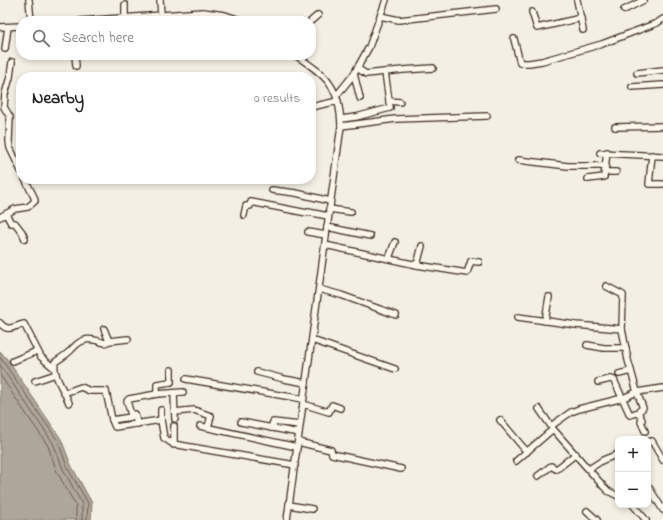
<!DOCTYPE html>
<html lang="en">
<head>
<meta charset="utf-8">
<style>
  :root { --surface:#fff; --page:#f6f6f6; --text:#222; --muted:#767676; --line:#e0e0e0 }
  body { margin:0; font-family:"Indie Flower",sans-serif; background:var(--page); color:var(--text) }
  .controls { position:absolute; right:12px; bottom:12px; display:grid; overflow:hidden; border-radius:8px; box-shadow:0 2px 6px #0003 }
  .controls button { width:36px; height:36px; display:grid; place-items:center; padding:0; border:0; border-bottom:1px solid var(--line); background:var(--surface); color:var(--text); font:20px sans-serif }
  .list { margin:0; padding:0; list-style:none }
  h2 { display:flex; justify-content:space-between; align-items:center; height:52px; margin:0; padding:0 16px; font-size:17px }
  h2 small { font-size:13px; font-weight:400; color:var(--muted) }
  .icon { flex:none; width:22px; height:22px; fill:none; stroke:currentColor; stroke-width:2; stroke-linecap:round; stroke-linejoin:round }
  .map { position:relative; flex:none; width:663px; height:520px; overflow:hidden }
  .search { position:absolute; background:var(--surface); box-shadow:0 2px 6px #0003; left:16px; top:16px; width:300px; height:44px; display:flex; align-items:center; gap:10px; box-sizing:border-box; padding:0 14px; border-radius:16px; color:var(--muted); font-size:15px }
  .panel { position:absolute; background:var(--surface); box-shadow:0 2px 6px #0003; left:16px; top:72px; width:300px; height:112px; border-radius:16px }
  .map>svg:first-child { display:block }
</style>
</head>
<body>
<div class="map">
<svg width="663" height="520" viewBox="0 0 663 520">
  <rect width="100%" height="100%" fill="#f3efe4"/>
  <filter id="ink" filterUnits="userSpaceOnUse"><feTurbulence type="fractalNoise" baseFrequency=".025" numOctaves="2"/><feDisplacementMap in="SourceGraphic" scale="8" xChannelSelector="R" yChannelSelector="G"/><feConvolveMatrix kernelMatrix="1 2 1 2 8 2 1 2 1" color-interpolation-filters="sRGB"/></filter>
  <g filter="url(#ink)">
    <path fill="#afa69a" stroke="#817468" d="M0,351L7,359L61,439L71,465L92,503L91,520H0Z"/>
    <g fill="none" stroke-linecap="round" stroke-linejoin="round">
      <g stroke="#695c50" stroke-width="1">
        <path d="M0,357L58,441L67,467L88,503L87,520"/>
        <path d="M0,365L53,443L63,469L82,504V520"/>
        <path d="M0,375L48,446L57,472L76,506V520"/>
      </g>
      <g stroke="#3b2a1e" stroke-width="8">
        <g id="minor">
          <path d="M29,0L31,21"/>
          <path d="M160,0L161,15"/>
          <path d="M577,0L583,30"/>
          <path d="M125,5V18"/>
          <path d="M624,10L644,0"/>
          <path d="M532,12L537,28L581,18"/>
          <path d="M380,16L399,20L496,9"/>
          <path d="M80,21L203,12L225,15L243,21"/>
          <path d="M311,21L318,15"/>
          <path d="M0,27L21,26"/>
          <path d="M514,39L520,63H529L542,61L602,44L657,23L663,19"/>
          <path d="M5,49L8,27"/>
          <path d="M75,55L76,66"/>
          <path d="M12,62L10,77L5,94L4,107L10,117L9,141L10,148L21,171"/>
          <path d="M357,68L366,74L403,70L433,68"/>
          <path d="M637,73L663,70"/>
          <path d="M354,74L360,98"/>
          <path d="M632,87L663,85"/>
          <path d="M337,95L354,74L369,47L386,0"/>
          <path d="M389,101L400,102"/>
          <path d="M311,107L338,101"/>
          <path d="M341,119L356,117L390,108L385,72"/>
          <path d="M341,126L396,119L487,116"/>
          <path d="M615,127L663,126"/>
          <path d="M600,153L663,156"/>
          <path d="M652,155L649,184H663"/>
          <path d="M518,160L568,166H606"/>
          <path d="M606,172H616"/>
          <path d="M588,179L604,177L607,152"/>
          <path d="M272,190L296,193L330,201"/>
          <path d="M329,209L351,212"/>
          <path d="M6,214L11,223H15L22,232L25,239"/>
          <path d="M244,215L246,206H250L251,202L307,213L308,212L328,216"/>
          <path d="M0,217L15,209L28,207L35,201L34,197L25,179"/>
          <path d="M327,227L370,236"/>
          <path d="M308,232L326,235"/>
          <path d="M325,245L417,265L422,246"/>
          <path d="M389,258L395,242"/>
          <path d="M417,265L467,273L471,261L479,262"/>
          <path d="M606,286L623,295L622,329"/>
          <path d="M319,289L341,295L396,315"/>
          <path d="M518,317L576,325L622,329L628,360L637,392L643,408L638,412L630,415L614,380L610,379L598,382"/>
          <path d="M545,321L549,297"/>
          <path d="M0,323C8,333 14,326 24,324L41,357L54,368"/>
          <path d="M104,329L109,341"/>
          <path d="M312,340L395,369"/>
          <path d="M587,345L604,348H626"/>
          <path d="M13,361L37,351"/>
          <path d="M257,372L284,379L306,383"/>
          <path d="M619,374L631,371"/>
          <path d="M186,379L303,399"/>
          <path d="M35,381L56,374"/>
          <path d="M64,393L81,387L90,391H106L112,420L115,427L161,420L164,438L173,444L295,465"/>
          <path d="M174,393L175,419"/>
          <path d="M157,394V384L171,382V370"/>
          <path d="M69,403C65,391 52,376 55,362C61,358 68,354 73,348C83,337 91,338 105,343L109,341L128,339"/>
          <path d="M303,404L329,412L332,405L340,408"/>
          <path d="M539,409L553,429L604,487L608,491L618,496"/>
          <path d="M161,410V420"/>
          <path d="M175,412L194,410L211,416L208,427"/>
          <path d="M638,412L642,420L641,422L645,431"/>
          <path d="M135,414L137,424"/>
          <path d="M112,420L131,417V415L127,401L129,399L157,394L183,392"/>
          <path d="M500,420L527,452"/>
          <path d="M241,422L299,433"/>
          <path d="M174,426V445"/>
          <path d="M200,426L297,447"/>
          <path d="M551,426L571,412L579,409L623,398L637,392L663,388"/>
          <path d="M271,428L273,422L300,425"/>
          <path d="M298,442L331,450L332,454L401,469"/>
          <path d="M648,442L652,441L663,460"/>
          <path d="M516,461L553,429"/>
          <path d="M589,469L603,460L618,454"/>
          <path d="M538,476L551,466L556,469L558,468L576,454"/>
          <path d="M648,486L663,510"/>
          <path d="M289,505L312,509"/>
          <path d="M633,505L646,520"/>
          <path d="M587,511L597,520"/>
          <path d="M287,520L341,126C340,87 327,76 295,55"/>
        </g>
      </g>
      <use href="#minor" stroke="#fbf7ec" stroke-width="5.5"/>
    </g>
  </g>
</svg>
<div class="controls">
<button>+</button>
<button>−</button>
</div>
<div class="search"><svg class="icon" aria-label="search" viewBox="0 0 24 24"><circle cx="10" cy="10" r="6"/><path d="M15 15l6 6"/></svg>Search here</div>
<section class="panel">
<h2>Nearby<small>0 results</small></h2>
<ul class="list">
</ul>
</section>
</div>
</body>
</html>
